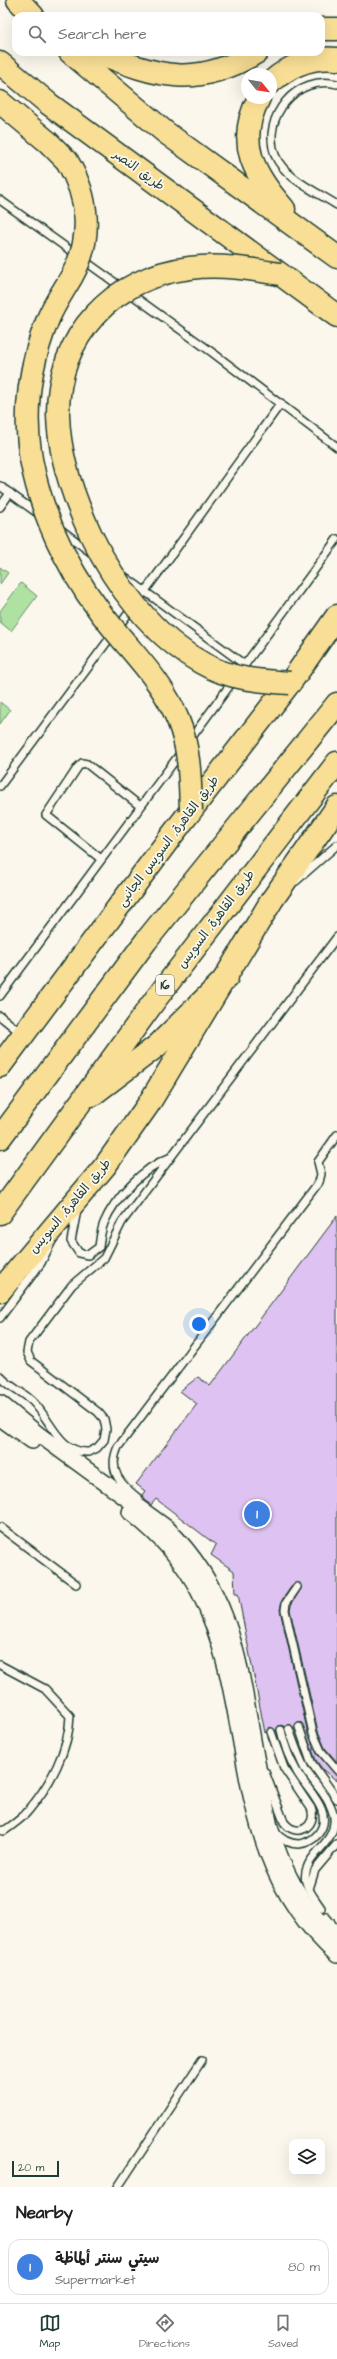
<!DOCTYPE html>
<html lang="en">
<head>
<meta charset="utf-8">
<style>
  :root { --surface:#fff; --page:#f6f6f6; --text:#202124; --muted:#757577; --line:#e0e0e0; --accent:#1f3d34 }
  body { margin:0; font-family:"Architects Daughter","Playpen Sans Arabic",sans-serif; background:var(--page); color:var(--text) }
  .controls { position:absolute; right:12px; bottom:12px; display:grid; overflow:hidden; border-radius:8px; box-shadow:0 4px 16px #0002 }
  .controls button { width:36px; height:36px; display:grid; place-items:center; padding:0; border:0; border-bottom:1px solid var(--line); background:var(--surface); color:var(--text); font:20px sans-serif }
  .compass { position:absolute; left:241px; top:68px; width:36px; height:36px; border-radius:50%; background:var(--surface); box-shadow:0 4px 16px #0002; rotate:120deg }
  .scale { position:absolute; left:12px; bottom:10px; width:47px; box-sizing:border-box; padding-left:4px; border:2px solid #1f3d34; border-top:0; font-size:11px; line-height:14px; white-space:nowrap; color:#1f3d34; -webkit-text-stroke:3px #fbf7ec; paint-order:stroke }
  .you { position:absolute; left:199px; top:1324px; width:14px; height:14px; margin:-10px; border:3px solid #fff; border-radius:50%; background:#1a73e8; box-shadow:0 0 0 6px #1a73e833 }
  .badge { display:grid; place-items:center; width:26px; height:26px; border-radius:50%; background:var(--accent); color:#fff; font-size:13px; font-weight:700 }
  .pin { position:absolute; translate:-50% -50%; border:2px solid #fff; box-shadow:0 1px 4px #0006 }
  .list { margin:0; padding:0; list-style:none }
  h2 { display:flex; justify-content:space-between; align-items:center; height:52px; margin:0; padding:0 16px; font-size:17px }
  h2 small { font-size:13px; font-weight:400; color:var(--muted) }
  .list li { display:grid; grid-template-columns:26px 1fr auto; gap:12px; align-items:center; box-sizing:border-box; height:56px; margin:0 8px 8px; padding:0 8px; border:1px solid var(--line); border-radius:12px }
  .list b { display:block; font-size:15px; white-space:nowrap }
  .list p { margin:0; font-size:13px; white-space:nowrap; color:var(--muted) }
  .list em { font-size:13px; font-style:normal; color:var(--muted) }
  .icon { flex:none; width:22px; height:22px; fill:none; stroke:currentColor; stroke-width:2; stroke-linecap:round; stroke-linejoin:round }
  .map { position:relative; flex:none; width:337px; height:2187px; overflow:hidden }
  .search { position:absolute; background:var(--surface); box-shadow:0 4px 16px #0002; left:12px; right:12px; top:12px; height:44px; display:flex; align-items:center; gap:10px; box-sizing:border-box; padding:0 14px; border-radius:12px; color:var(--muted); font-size:15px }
  .sheet { height:116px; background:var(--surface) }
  nav { display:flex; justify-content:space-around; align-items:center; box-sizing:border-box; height:56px; border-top:1px solid var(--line); background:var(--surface); font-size:11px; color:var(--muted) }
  nav a { display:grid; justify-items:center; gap:2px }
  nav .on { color:var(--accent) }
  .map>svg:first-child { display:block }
</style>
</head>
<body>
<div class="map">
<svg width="337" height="2187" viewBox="0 0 337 2187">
  <rect width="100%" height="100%" fill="#fbf7ec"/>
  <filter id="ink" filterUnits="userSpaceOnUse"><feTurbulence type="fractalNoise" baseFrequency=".025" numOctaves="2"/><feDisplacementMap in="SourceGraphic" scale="8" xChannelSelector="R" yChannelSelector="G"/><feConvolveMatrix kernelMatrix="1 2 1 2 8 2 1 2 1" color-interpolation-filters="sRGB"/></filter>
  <g filter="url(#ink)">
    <g fill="#afe1a2" stroke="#678f6b">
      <path d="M0,567L8,573L0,584Z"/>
      <path d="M21,583L37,596L11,631L0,622V611Z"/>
      <path d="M0,702L10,710L0,724Z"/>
    </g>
    <path fill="#dec2f1" stroke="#1f3d34" d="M337,1216V1762L325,1748L318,1731L290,1610L291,1605L301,1589L300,1583L293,1584L282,1600L280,1610L308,1734L317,1754L337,1775V1781L323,1770L316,1760L302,1723L297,1722L294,1728L290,1724L285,1727L280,1725L276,1731L270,1727L265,1733L238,1594H235L234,1571L211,1555L216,1545L156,1499L151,1505L144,1500L142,1495L145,1491L136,1484L197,1404L180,1391L198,1377L210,1386Z"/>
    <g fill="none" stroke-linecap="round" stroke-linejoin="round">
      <g stroke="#1f3d34" stroke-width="10">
        <g id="lane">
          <path d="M337,84C297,74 261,117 275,155C284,178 317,192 337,205"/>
          <path d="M0,200L213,353L337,447"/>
          <path d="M0,486L40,515"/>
          <path d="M0,507L10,493"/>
          <path d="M60,529L93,554"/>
          <path d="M124,576L245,665"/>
          <path d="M189,741L337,539"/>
          <path d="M0,786L165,564L281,403"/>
          <path d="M101,859L46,815L78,767L82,763L87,764L140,806"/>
          <path d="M296,881L337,845"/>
          <path d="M0,996L182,751"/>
          <path d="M0,1016L21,1033"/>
          <path d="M77,1210L71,1241L79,1253L88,1255L99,1247C100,1239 101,1230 104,1223C115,1197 144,1167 169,1158"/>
          <path d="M0,1318L41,1263L52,1241"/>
          <path d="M0,1376C9,1387 24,1392 34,1403C50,1419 60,1454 89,1452L97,1448L104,1440L106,1429L104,1419L98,1412L31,1361L27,1352L29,1342L72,1285L104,1258L122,1222L337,937"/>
          <path d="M139,1499C121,1485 107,1471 118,1447L319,1182L321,1174L318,1162L337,1135"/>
          <path d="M0,1527L76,1584"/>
          <path d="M297,1587L286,1603L285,1610L313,1733L321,1751L337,1770"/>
          <path d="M0,1665L45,1689L70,1716C69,1750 50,1785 28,1811C22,1819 12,1825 4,1831L0,1830"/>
          <path d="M299,1727L311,1762L337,1799"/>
          <path d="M289,1729C294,1743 298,1756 305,1769C314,1784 332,1799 334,1818C337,1845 300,1856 306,1882C308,1891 316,1900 321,1908"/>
          <path d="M265,1772L284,1822C296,1839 318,1827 311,1808L284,1768L271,1732"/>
          <path d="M275,1832C281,1839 290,1844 299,1844C307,1843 313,1840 318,1834C336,1812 305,1789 296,1770C289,1758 284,1744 281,1730"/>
          <path d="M309,1889L315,1870L337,1844"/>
          <path d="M326,1917L336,1929"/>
          <path d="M118,2187L202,2060"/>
        </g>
      </g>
      <g stroke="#1f3d34" stroke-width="18">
        <g id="street">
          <path d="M0,1403L38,1434L167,1528C229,1589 238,1653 252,1734C257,1765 264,1796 270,1827C283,1871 302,1908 337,1939"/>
          <path d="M0,1418L32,1441"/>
          <path d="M130,1512C158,1534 183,1560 199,1592C260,1714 223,1855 337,1955"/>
        </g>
      </g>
      <g stroke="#1f3d34" stroke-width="25">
        <g id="primary">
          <path d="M0,1066L172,835L295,676L337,616"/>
          <path d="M0,1291L105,1166L148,1105L272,900L337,807"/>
        </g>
      </g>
      <g stroke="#1f3d34" stroke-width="25">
        <g id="highway">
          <path d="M18,0L33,16"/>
          <path d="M321,29H337"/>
          <path d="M70,52L165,132L337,257"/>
          <path d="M97,52C158,77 196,89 257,52"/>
          <path d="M0,63L49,104L337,316"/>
          <path d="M271,82C289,66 312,56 337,59"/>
          <path d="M259,98C235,142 254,175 284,209"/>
          <path d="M0,102L48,142L67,161"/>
          <path d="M92,1095L157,1046L227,977"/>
          <path d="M0,1138L146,941L337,704"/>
          <path d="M0,1213L155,1000L337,763"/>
        </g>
      </g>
      <use href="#lane" stroke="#fbf7ec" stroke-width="7"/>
      <use href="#street" stroke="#fbf7ec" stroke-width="15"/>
      <use href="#primary" stroke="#f9df96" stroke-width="22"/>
      <use href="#highway" stroke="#f9df96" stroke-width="22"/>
      <g stroke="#1f3d34" stroke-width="25" stroke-linecap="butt">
        <g id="highway-bridge">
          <path d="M67,161C89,197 93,238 72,276C64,290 54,304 48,319C30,363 23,412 31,459C43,523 75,584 117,633C140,661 164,685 178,720C190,749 190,780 191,811"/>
          <path d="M280,274C250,269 220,264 190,268C113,277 57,336 58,415C59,456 74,499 91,535C115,585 153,636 202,663C229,679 259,681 290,683"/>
        </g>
      </g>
      <use href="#highway-bridge" stroke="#f9df96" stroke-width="22"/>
    </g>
  </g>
  <g text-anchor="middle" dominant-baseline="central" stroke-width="3.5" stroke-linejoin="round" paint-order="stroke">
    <rect fill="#fbf7ec" stroke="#61756b" stroke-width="1" x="156" y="975" width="18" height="20" rx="3"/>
    <g font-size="12" font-weight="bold" fill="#1f3d34">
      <text x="165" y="985">16</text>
    </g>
    <g font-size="13" fill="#1f3d34" stroke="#fbf7ec">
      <text transform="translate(139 170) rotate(36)">طريق النصر</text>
      <text transform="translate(168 841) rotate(-53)">طريق القاهرة, السويس الجانبى</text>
      <text transform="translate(216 919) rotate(-53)">طريق القاهرة, السويس</text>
      <text transform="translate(70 1206) rotate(-50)">طريق القاهرة, السويس</text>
    </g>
  </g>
</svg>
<div class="controls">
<button><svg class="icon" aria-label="layers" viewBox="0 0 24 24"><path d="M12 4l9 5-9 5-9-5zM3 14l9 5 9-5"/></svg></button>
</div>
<svg class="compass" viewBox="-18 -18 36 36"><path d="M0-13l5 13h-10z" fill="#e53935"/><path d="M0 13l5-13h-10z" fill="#757577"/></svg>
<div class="scale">20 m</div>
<div class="you"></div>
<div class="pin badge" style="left:257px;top:1514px;background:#3f7fe0">1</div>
<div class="search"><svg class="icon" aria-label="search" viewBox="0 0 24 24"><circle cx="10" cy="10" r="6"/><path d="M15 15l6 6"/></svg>Search here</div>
</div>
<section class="sheet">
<h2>Nearby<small></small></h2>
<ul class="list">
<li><span class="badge" style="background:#3f7fe0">1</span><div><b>سيتي سنتر ألماظة</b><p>Supermarket</p></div><em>80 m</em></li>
</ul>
</section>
<nav>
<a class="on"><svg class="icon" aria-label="map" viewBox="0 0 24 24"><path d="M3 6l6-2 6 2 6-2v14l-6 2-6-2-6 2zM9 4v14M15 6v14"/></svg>Map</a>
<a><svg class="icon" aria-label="directions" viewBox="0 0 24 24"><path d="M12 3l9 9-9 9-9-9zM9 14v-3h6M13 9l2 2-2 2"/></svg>Directions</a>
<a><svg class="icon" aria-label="saved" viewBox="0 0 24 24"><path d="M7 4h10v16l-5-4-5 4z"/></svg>Saved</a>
</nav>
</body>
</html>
